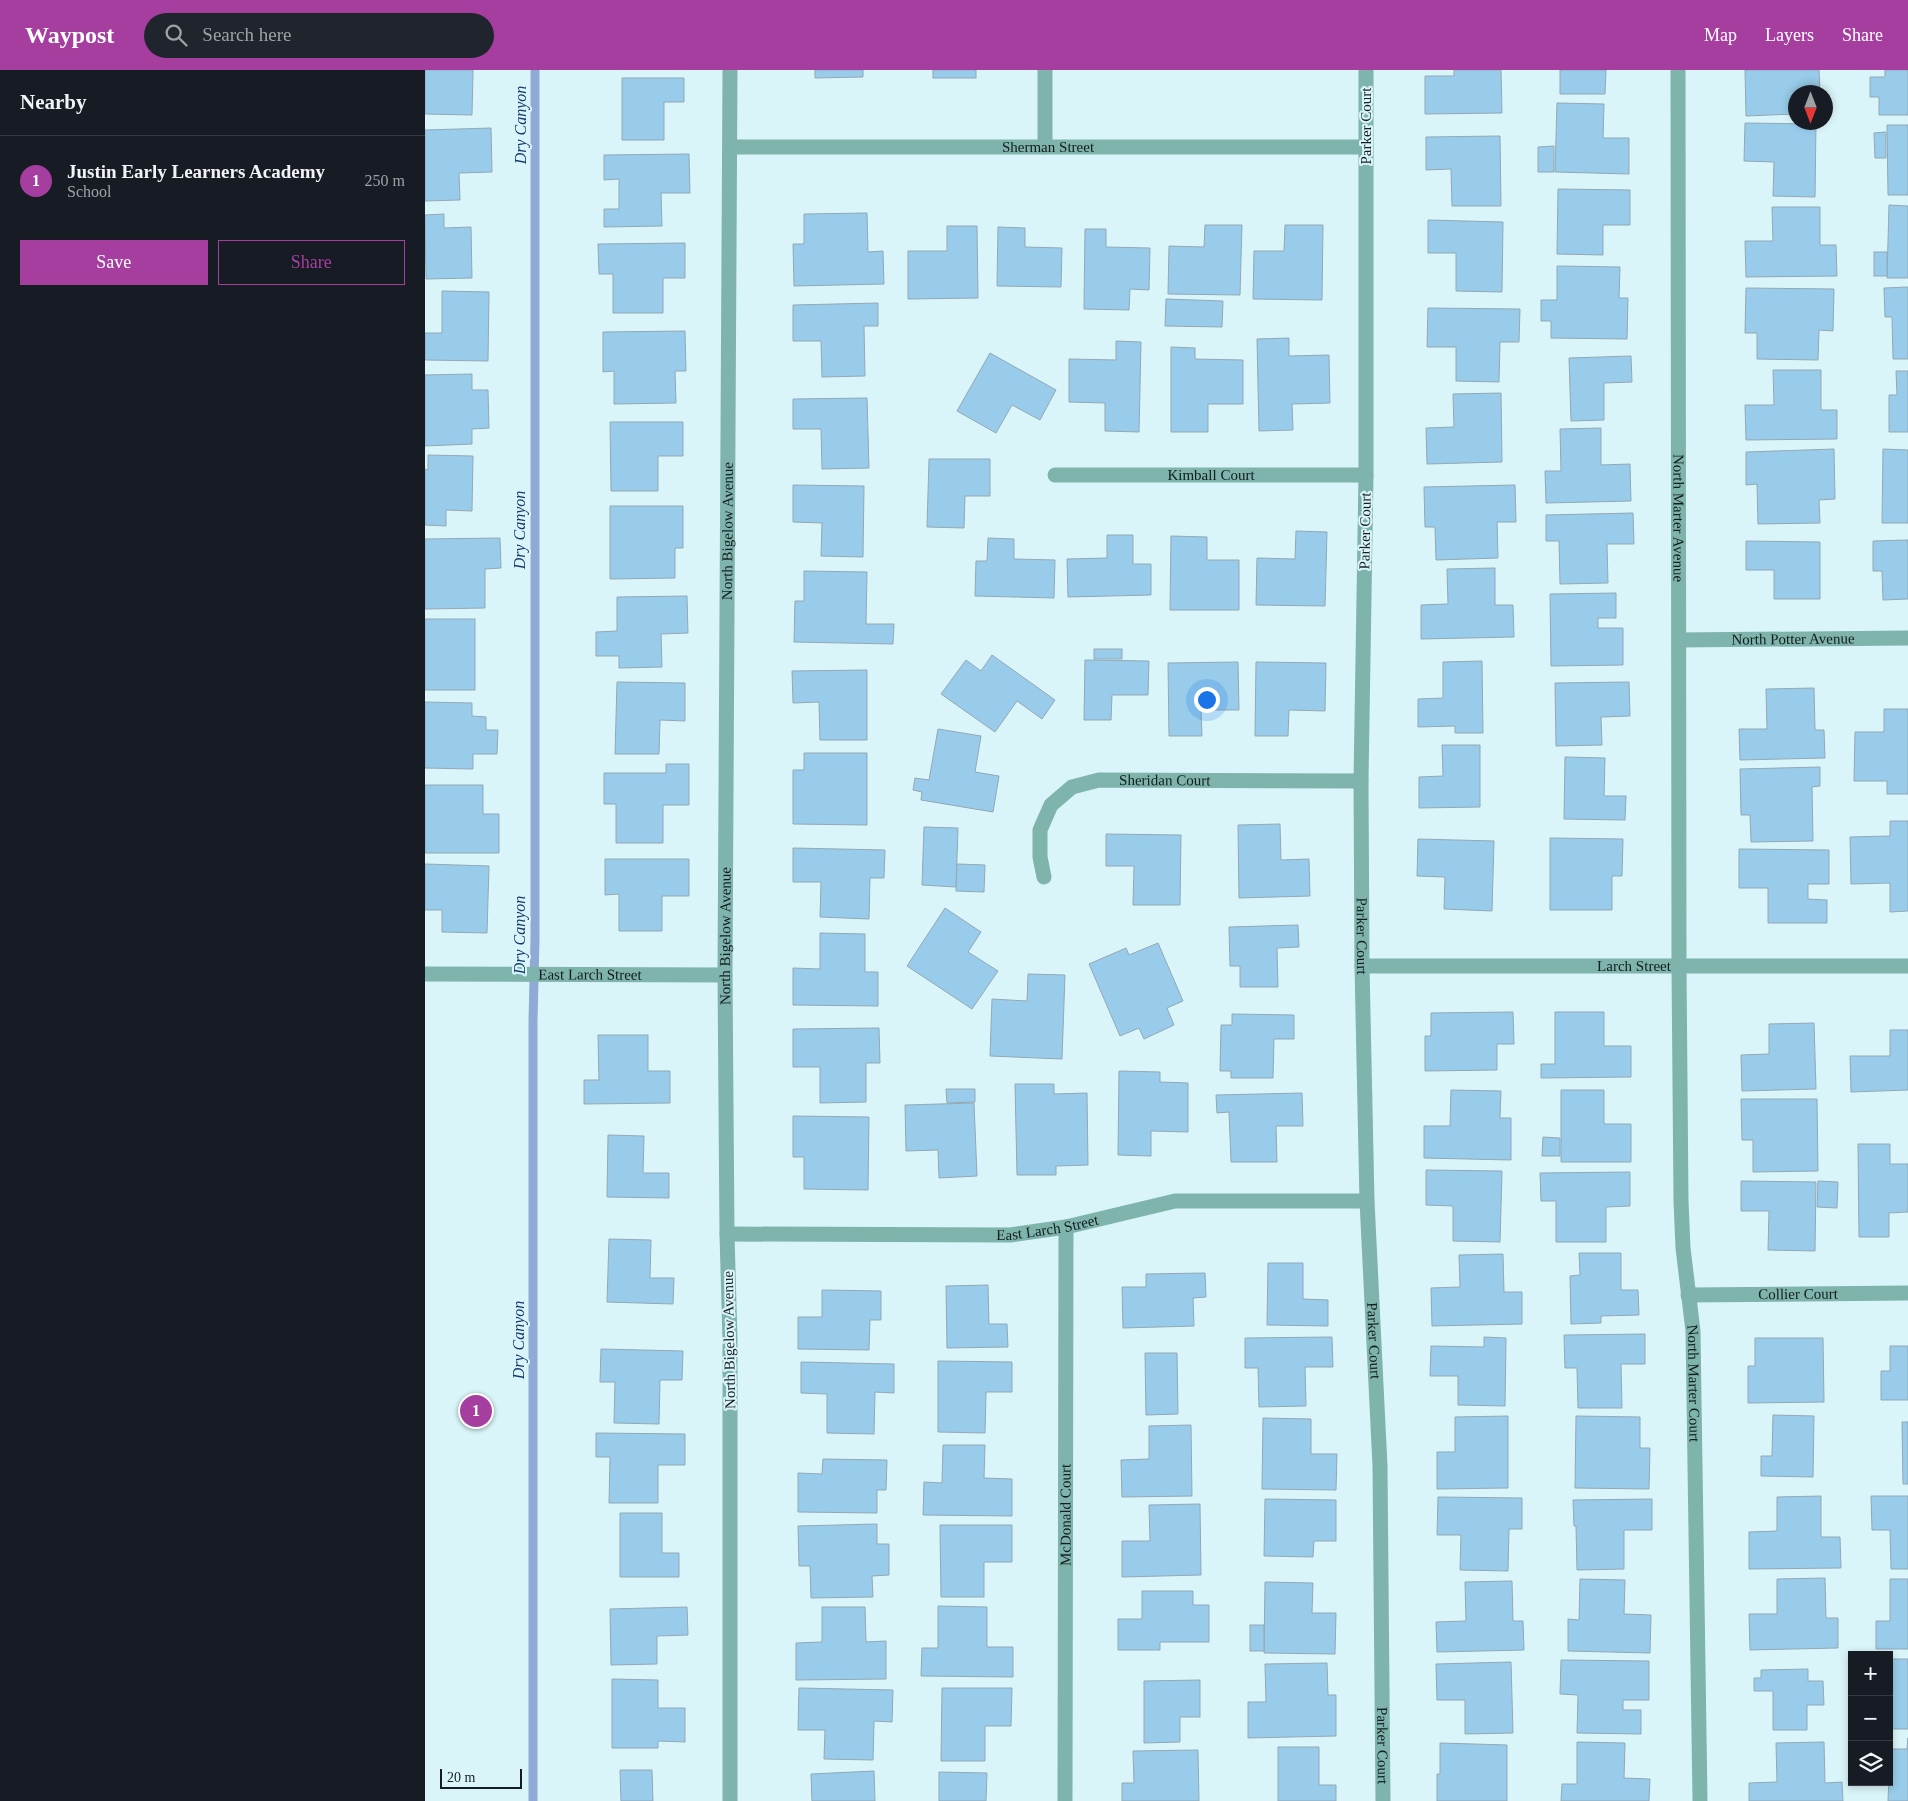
<!DOCTYPE html>
<html lang="en">
<head>
<meta charset="utf-8">
<style>
  :root { --surface:#171b24; --page:#20242c; --text:#f1f3f6; --muted:#9ea1a6; --line:#363941; --accent:#a63ea0 }
  body { margin:0; font-family:"Times New Roman",serif; background:var(--page); color:var(--text) }
  .controls { position:absolute; right:15px; bottom:15px; display:grid; overflow:hidden; border-radius:0px; box-shadow:0 2px 8px #0003 }
  .controls button { width:45px; height:45px; display:grid; place-items:center; padding:0; border:0; border-bottom:1px solid var(--line); background:var(--surface); color:var(--text); font:25px sans-serif }
  .compass { position:absolute; left:1363px; top:15px; width:45px; height:45px; border-radius:50%; background:var(--surface); box-shadow:0 2px 8px #0003; rotate:180deg }
  .scale { position:absolute; left:15px; bottom:12px; width:82px; box-sizing:border-box; padding-left:5px; border:2px solid #141d1f; border-top:0; font-size:14px; line-height:18px; white-space:nowrap; color:#141d1f; -webkit-text-stroke:4px #daf5f9; paint-order:stroke }
  .you { position:absolute; left:781px; top:629px; width:18px; height:18px; margin:-12px; border:4px solid #fff; border-radius:50%; background:#1a73e8; box-shadow:0 0 0 8px #1a73e833 }
  .badge { display:grid; place-items:center; width:32px; height:32px; border-radius:50%; background:var(--accent); color:#fff; font-size:16px; font-weight:700 }
  .pin { position:absolute; translate:-50% -50%; border:2px solid #fff; box-shadow:0 1px 5px #0006 }
  .list { margin:0; padding:0; list-style:none }
  h2 { display:flex; justify-content:space-between; align-items:center; height:65px; margin:0; padding:0 20px; font-size:21px }
  h2 small { font-size:16px; font-weight:400; color:var(--muted) }
  .list li { display:grid; grid-template-columns:32px 1fr auto; gap:15px; align-items:center; box-sizing:border-box; height:90px; padding:0 20px; border-top:1px solid var(--line) }
  .list b { display:block; font-size:19px; white-space:nowrap }
  .list p { margin:0; font-size:16px; white-space:nowrap; color:var(--muted) }
  .list em { font-size:16px; font-style:normal; color:var(--muted) }
  .actions { display:flex; gap:10px; padding:15px 20px }
  .actions a { flex:1; padding:11px 0; border:1px solid var(--accent); border-radius:0px; text-align:center; font-size:18px; color:var(--accent) }
  .actions .main { background:var(--accent); color:#fff }
  .icon { flex:none; width:28px; height:28px; fill:none; stroke:currentColor; stroke-width:2; stroke-linecap:round; stroke-linejoin:round }
  .map { position:relative; flex:none; width:1483px; height:1731px; overflow:hidden }
  header { display:flex; align-items:center; gap:30px; box-sizing:border-box; height:70px; padding:0 25px; background:var(--accent); color:#fff }
  header strong { font-size:24px }
  nav { display:flex; gap:28px; margin-inline-start:auto; font-size:18px }
  .search { width:350px; height:45px; background:var(--page); display:flex; align-items:center; gap:12px; box-sizing:border-box; padding:0 18px; border-radius:28px; color:var(--muted); font-size:19px }
  main { display:flex }
  aside { flex:1; background:var(--surface) }
  .map>svg:first-child { display:block }
</style>
</head>
<body>
<header>
<strong>Waypost</strong>
<div class="search"><svg class="icon" aria-label="search" viewBox="0 0 24 24"><circle cx="10" cy="10" r="6"/><path d="M15 15l6 6"/></svg>Search here</div>
<nav><a>Map</a><a>Layers</a><a>Share</a></nav>
</header>
<main>
<aside>
<h2>Nearby<small></small></h2>
<ul class="list">
<li><span class="badge">1</span><div><b>Justin Early Learners Academy</b><p>School</p></div><em>250 m</em></li>
</ul>
<div class="actions"><a class="main">Save</a><a>Share</a></div>
</aside>
<div class="map">
<svg width="1483" height="1731" viewBox="0 0 1483 1731">
  <rect width="100%" height="100%" fill="#daf5f9"/>
  <g fill="none" stroke-linecap="round" stroke-linejoin="round">
    <path stroke="#8fabd5" stroke-width="9" d="M108,1731V951L110,869V0"/>
  </g>
  <g fill="#98ccea" stroke="#93a8b4">
    <path d="M0,0H48L47,45L0,44Z"/>
    <path d="M390,0H438V7L390,8Z"/>
    <rect x="508" y="0" width="43" height="8"/>
    <path d="M1029,0H1076L1077,43L1000,44V6H1029Z"/>
    <path d="M1135,0H1181L1180,24H1135Z"/>
    <path d="M1320,0H1394L1395,22H1370V44L1321,46Z"/>
    <path d="M1460,0H1483V45H1454V27H1445V7H1460Z"/>
    <path d="M197,8H259V32H239V70H197Z"/>
    <path d="M1132,33L1179,34L1178,68H1204V104L1130,102Z"/>
    <path d="M1320,53L1391,54L1390,127L1348,126L1349,92L1319,91Z"/>
    <path d="M1462,55H1483V125H1463Z"/>
    <path d="M66,58L67,102L34,103L35,130L0,131V60Z"/>
    <path d="M1461,62V88H1450L1449,63Z"/>
    <path d="M1075,66L1076,136H1027L1026,99L1001,100V67Z"/>
    <path d="M1129,76V102H1113V77Z"/>
    <path d="M264,84L265,123H236L237,156L179,157V139H194V109L179,110V85Z"/>
    <path d="M1133,119L1205,120V155H1178V185L1132,184Z"/>
    <path d="M1464,135L1483,136V208H1462Z"/>
    <path d="M1347,137H1395V175H1411L1412,206L1321,207L1320,171H1348Z"/>
    <path d="M442,143L443,182L458,181L459,214L369,216L368,174H379V144Z"/>
    <path d="M19,144V158L46,157L47,208L1,209L0,145Z"/>
    <path d="M1003,150L1078,152L1077,222L1031,221V183H1003Z"/>
    <path d="M780,155H817L815,225L743,224L744,176L779,177Z"/>
    <path d="M860,155H898L897,230L828,229L829,181H859Z"/>
    <path d="M522,156H552L553,228L483,229V181H522Z"/>
    <path d="M573,157L600,158V177L637,178L636,217L572,216Z"/>
    <path d="M660,159H681V177L725,178L724,220L705,219L704,240L659,239Z"/>
    <path d="M260,173V208H238V243H188V204H174L173,174Z"/>
    <rect x="1449" y="182" width="13" height="24"/>
    <path d="M1132,196L1195,197L1194,228H1203L1202,269L1126,268V251H1116V230H1132Z"/>
    <path d="M1483,217V289H1468L1467,247H1460L1459,218Z"/>
    <path d="M1321,218L1409,219L1408,261L1394,260L1393,290L1332,289V263H1320Z"/>
    <path d="M17,221L64,222L63,291L0,290V263H17Z"/>
    <path d="M741,229L798,231L797,257L740,256Z"/>
    <path d="M453,233V256H439L440,306L397,307L396,271H368V235Z"/>
    <path d="M1003,238L1095,239L1094,272H1075L1074,312L1031,311V277H1002Z"/>
    <path d="M260,261L261,301H250L251,333L189,334V301L178,302V262Z"/>
    <path d="M864,268V286L904,285L905,333L867,334L868,360L834,361L832,269Z"/>
    <path d="M691,271L716,272L714,362L680,361V333L644,332V289L691,290Z"/>
    <path d="M746,277L770,278V289L818,290V334H783V362H746Z"/>
    <path d="M565,283L631,320L615,350L587,335L571,363L532,341Z"/>
    <path d="M1206,286L1207,312L1179,313V350L1146,351L1144,288Z"/>
    <path d="M1348,300H1396V340H1412V369L1321,370L1320,335H1349Z"/>
    <path d="M1471,301H1483V362H1464V325H1472Z"/>
    <path d="M47,304V320H63L64,358L47,359V374L0,376V305Z"/>
    <path d="M1076,323L1077,392L1002,394L1001,358L1029,357L1028,324Z"/>
    <path d="M442,328L444,398L397,399L396,359H368V329Z"/>
    <path d="M185,352H258V386H233V421H186Z"/>
    <path d="M1176,358V395L1205,394L1206,431L1121,433L1120,401H1136L1135,359Z"/>
    <path d="M1409,379L1410,429L1394,430L1395,453L1333,454L1332,414L1321,415V382Z"/>
    <path d="M1458,379L1483,380V453H1457Z"/>
    <path d="M3,385L48,386L47,441L21,440V456L0,455V399L3,400Z"/>
    <path d="M504,389H565V426H540L539,458L502,457Z"/>
    <path d="M368,415L439,416L438,487L396,486L397,453L368,452Z"/>
    <path d="M1090,415L1091,452H1072L1073,488L1011,490L1010,457H1000L999,417Z"/>
    <path d="M185,436H258V478H250V508L185,509Z"/>
    <path d="M1208,443L1209,474H1182L1183,513L1135,514L1134,471H1121V445Z"/>
    <path d="M871,461L902,462L900,536L831,535L832,488L870,489Z"/>
    <path d="M682,465H708V494H726V525L643,527L642,489L682,488Z"/>
    <path d="M746,466L782,467V490H814V540H745Z"/>
    <path d="M75,468L76,498L60,499V538L0,539V469Z"/>
    <path d="M563,468L589,469V489L630,490L629,528L550,526L551,491H562Z"/>
    <path d="M1483,470V529L1458,530L1457,501H1448V471Z"/>
    <path d="M1321,471L1395,472V529H1349V500H1321Z"/>
    <path d="M1070,498V535H1088L1089,567L996,569V535L1023,534L1022,499Z"/>
    <path d="M379,501L442,502L441,554H469L468,574L369,572L370,531H379Z"/>
    <path d="M1191,523V548H1173V558H1198V595L1126,596L1125,524Z"/>
    <path d="M262,526L263,563L236,564L237,597L194,598V586H171V562L192,561V527Z"/>
    <rect x="0" y="549" width="50" height="71"/>
    <rect x="669" y="579" width="28" height="10"/>
    <path d="M567,585L630,630L617,649L592,631L570,662L516,624L541,590L556,601Z"/>
    <path d="M660,590L724,591L723,625H687L686,650H659Z"/>
    <path d="M1057,591L1058,663H1030V656L993,657V629L1018,628V592Z"/>
    <path d="M813,592L814,640H776L777,666H744L743,593Z"/>
    <path d="M831,592L901,593L900,641L864,640L863,666H830Z"/>
    <path d="M442,600V670H395L394,632L368,633L367,601Z"/>
    <path d="M192,612L260,613V651L235,650L234,684H190Z"/>
    <path d="M1204,612L1205,646L1176,647L1177,675L1131,676L1130,613Z"/>
    <path d="M1389,618L1390,660H1399L1400,688L1315,690L1314,659H1342L1341,619Z"/>
    <path d="M0,632L47,633V646L61,647V660H73L72,684H48V699L0,698Z"/>
    <path d="M1459,639H1483V724H1462V711H1429L1430,662H1459Z"/>
    <path d="M513,659L556,666L550,702L574,706L568,742L496,730L497,722L488,720L490,708L504,710Z"/>
    <path d="M1017,675H1055V737L994,738V707L1018,706Z"/>
    <path d="M379,683H442V755L368,754V700H379Z"/>
    <path d="M1140,687L1180,688L1179,726H1201L1200,750L1139,749Z"/>
    <path d="M241,694H264V735H238V773H191V734H179V703H241Z"/>
    <path d="M1395,697V716L1387,717L1388,771L1326,772L1325,745H1316L1315,699Z"/>
    <path d="M0,715H58V744H74V783H0Z"/>
    <path d="M1465,751H1483V841L1465,842V813L1426,814L1425,767L1465,766Z"/>
    <path d="M855,754L856,790L884,789L885,826L814,828L813,755Z"/>
    <path d="M499,757L533,758L531,817L497,815Z"/>
    <path d="M681,764L756,765L755,835H708L709,796H681Z"/>
    <path d="M1125,768L1198,769L1197,806H1187V840H1125Z"/>
    <path d="M993,769L1069,771L1067,841L1019,839L1020,807L992,806Z"/>
    <path d="M368,778L460,780L459,808H445L444,849L395,847L396,812H368Z"/>
    <path d="M1314,779L1404,780V814H1383V829L1402,830V853H1343V818H1314Z"/>
    <path d="M180,789H264V826H237V861H194V824L180,825Z"/>
    <path d="M0,794L64,796L62,863L17,862V840H0Z"/>
    <path d="M532,794L560,795L559,822L531,821Z"/>
    <path d="M520,838L556,862L543,882L573,901L547,939L482,896Z"/>
    <path d="M873,855L874,877L852,878L853,917H815V896H805L804,857Z"/>
    <path d="M395,863L440,864V902H453V936L368,935V898L395,899Z"/>
    <path d="M733,873L758,931L742,938L749,955L719,969L714,958L695,966L664,894L701,878L704,885Z"/>
    <path d="M603,904L640,905L637,989L565,986L567,929L602,931Z"/>
    <path d="M1088,942L1089,974H1072V1000L1000,1001V966H1006V943Z"/>
    <path d="M1130,942H1179V976H1206V1007L1116,1008V994H1130Z"/>
    <path d="M807,944L869,945V969H849L848,1008H806V1001H795L796,955H807Z"/>
    <path d="M1389,953L1391,1019L1317,1021L1316,985L1344,984V954Z"/>
    <path d="M454,958L455,993H441V1032L395,1033V997H368V959Z"/>
    <path d="M1465,960H1483V1020L1426,1022L1425,986H1465Z"/>
    <path d="M173,965H223V1001H245V1033L159,1034V1010H174Z"/>
    <path d="M694,1001L735,1002V1012L763,1013V1062L726,1061V1086L693,1085Z"/>
    <path d="M590,1014H629V1024L662,1023L663,1095L631,1096V1105H592Z"/>
    <path d="M521,1019H550V1032L522,1033Z"/>
    <path d="M1026,1020L1076,1021L1075,1048H1086V1090L999,1088V1056H1025Z"/>
    <path d="M1136,1020H1179V1054H1206V1092H1136Z"/>
    <path d="M877,1023L878,1056H851L852,1092H806L804,1042L792,1043L791,1025Z"/>
    <path d="M1316,1029H1392L1393,1101L1328,1102V1070H1317Z"/>
    <path d="M549,1033L552,1106L514,1108L513,1080L481,1081L480,1035Z"/>
    <path d="M368,1046L444,1047L443,1120L379,1119V1087H368Z"/>
    <path d="M183,1065L219,1066L218,1103H244V1128L182,1127Z"/>
    <path d="M1118,1067L1135,1068V1086H1117Z"/>
    <path d="M1433,1074H1465V1094H1483V1142L1464,1143V1167H1434Z"/>
    <path d="M1001,1100L1077,1101L1075,1172L1028,1171V1136L1001,1135Z"/>
    <path d="M1205,1102V1136L1181,1137V1172H1131V1131H1116L1115,1103Z"/>
    <path d="M1316,1111L1391,1112L1390,1181L1343,1180L1344,1141H1316Z"/>
    <path d="M1393,1111L1413,1112L1412,1138L1392,1137Z"/>
    <path d="M184,1169L226,1170L225,1208H249L248,1234L182,1232Z"/>
    <path d="M1154,1183H1196V1220H1213L1214,1245L1176,1246V1253L1146,1254L1145,1206L1155,1205Z"/>
    <path d="M1078,1184L1079,1222H1097V1254L1007,1256L1006,1218L1035,1217L1034,1185Z"/>
    <path d="M843,1193H878V1229L903,1230V1256L842,1255Z"/>
    <path d="M780,1203L781,1227L768,1228L769,1256L698,1258L697,1217H721V1204Z"/>
    <path d="M563,1215L564,1254H582L583,1277L522,1278L521,1216Z"/>
    <path d="M397,1220L456,1221V1250H445L444,1280L373,1279V1247H397Z"/>
    <path d="M1220,1264V1294H1196L1197,1338H1153L1152,1298H1140L1139,1265Z"/>
    <path d="M907,1267L908,1297H880L881,1336L834,1337L833,1298H820V1268Z"/>
    <path d="M1059,1267L1081,1268L1080,1336L1033,1335V1306H1005L1006,1276L1059,1277Z"/>
    <path d="M1330,1268H1398L1399,1332L1323,1333V1296H1330Z"/>
    <path d="M1465,1276H1483V1330H1456V1301H1465Z"/>
    <path d="M176,1279L258,1281L257,1310H235L234,1354L189,1353L190,1312H175Z"/>
    <path d="M720,1283H752L753,1344L721,1345Z"/>
    <path d="M513,1291L587,1292V1322H561L560,1363L513,1362Z"/>
    <path d="M376,1292L469,1294V1323L450,1322L449,1364L402,1363V1324L376,1323Z"/>
    <path d="M1348,1345L1389,1346L1388,1407L1336,1406V1386H1347Z"/>
    <path d="M1083,1346V1418L1012,1419V1382H1030V1347Z"/>
    <path d="M1151,1346L1215,1347V1378H1225L1224,1419L1150,1418Z"/>
    <path d="M838,1348L886,1349V1384H912L911,1420L837,1419Z"/>
    <path d="M1477,1352H1483V1414H1478Z"/>
    <path d="M766,1355L767,1426L697,1427L696,1390L724,1389V1356Z"/>
    <path d="M171,1363L260,1364V1395H233V1433H184L185,1387H171Z"/>
    <path d="M518,1375H560L559,1408L587,1409V1446L498,1445L499,1412L517,1413Z"/>
    <path d="M398,1389L462,1390L461,1420H452V1443L373,1442V1403L397,1404Z"/>
    <path d="M1396,1426V1467H1415L1416,1498L1324,1499V1462L1352,1461V1427Z"/>
    <path d="M1446,1426H1483V1499H1466L1465,1460H1447Z"/>
    <path d="M1013,1427L1097,1428V1459H1084L1083,1501L1035,1500L1036,1465H1012Z"/>
    <path d="M840,1429L911,1430V1471H889L888,1487L839,1486Z"/>
    <path d="M1227,1429V1460H1199V1499L1152,1500L1151,1456H1149L1148,1430Z"/>
    <path d="M775,1434L776,1505L697,1507V1471H725L724,1435Z"/>
    <path d="M195,1443H237V1483H254V1507H195Z"/>
    <path d="M452,1454V1474H464V1505L447,1506L448,1527L386,1528L385,1496H374L373,1456Z"/>
    <path d="M515,1455H587V1492H559V1527H516Z"/>
    <path d="M1400,1508L1401,1548H1413V1578L1325,1580L1324,1544H1352V1509Z"/>
    <path d="M1155,1509L1200,1510L1199,1544L1226,1545L1225,1583L1143,1581V1549L1154,1550Z"/>
    <path d="M1465,1509H1483V1579H1451V1551H1465Z"/>
    <path d="M1087,1511L1088,1551H1098L1099,1580L1012,1582L1011,1552L1041,1551L1040,1512Z"/>
    <path d="M840,1512L888,1513L887,1543H911L910,1584L839,1583Z"/>
    <path d="M717,1521H768V1535H784V1572H735V1580H693V1549H717Z"/>
    <path d="M513,1536L562,1537V1577H588V1607L496,1606L497,1578H513Z"/>
    <path d="M262,1537L263,1565L232,1566V1594L186,1595L185,1539Z"/>
    <path d="M397,1537H440L441,1572L461,1571V1609L371,1610V1573L397,1572Z"/>
    <rect x="825" y="1555" width="14" height="26"/>
    <path d="M1464,1589H1483V1659H1466Z"/>
    <path d="M1136,1590L1224,1591V1630H1198V1640H1216V1664L1152,1663L1153,1625L1135,1624Z"/>
    <path d="M1086,1592L1088,1663L1040,1664V1630H1012L1011,1594Z"/>
    <path d="M902,1593L903,1625H911V1666L823,1668V1632H841L840,1594Z"/>
    <path d="M1383,1599V1611H1398L1399,1635H1382V1660H1348V1621H1329V1608H1336V1600Z"/>
    <path d="M187,1609L233,1610V1638H260V1672L233,1671V1678H187Z"/>
    <path d="M775,1610V1647H755V1672L719,1673V1611Z"/>
    <path d="M374,1618L468,1620L467,1652L449,1651L448,1690L399,1689L400,1660H373Z"/>
    <path d="M517,1618H587L586,1656H560V1691H516Z"/>
    <path d="M1483,1668V1731H1463L1465,1679H1482Z"/>
    <path d="M1152,1672L1200,1673L1199,1708L1225,1709L1224,1731H1136L1137,1714H1152Z"/>
    <path d="M1399,1672L1400,1713L1417,1712L1418,1731H1324V1713L1352,1712L1351,1673Z"/>
    <path d="M1015,1673L1082,1675V1731H1012V1704H1015Z"/>
    <path d="M853,1677H894V1715H911V1731H853Z"/>
    <path d="M773,1680L774,1731H697V1713H709L708,1681Z"/>
    <path d="M195,1700H227L228,1731H196Z"/>
    <path d="M449,1701L450,1731H387L386,1704Z"/>
    <path d="M514,1702L562,1703L561,1731H514Z"/>
  </g>
  <g fill="none" stroke-linecap="round" stroke-linejoin="round">
    <g stroke="#7eb4ac" stroke-width="15">
      <path d="M620,0V77"/>
      <path id="s1" d="M941,0V405L936,711L937,896L942,1131L955,1396L958,1731"/>
      <path id="s2" d="M1253,0L1254,896L1256,1131L1258,1178L1268,1261L1275,1731"/>
      <path id="s3" d="M305,77H941"/>
      <path id="s4" d="M630,405H941"/>
      <path id="s5" d="M1254,570L1483,568"/>
      <path id="s6" d="M619,807L615,787V760L626,735L647,717L674,710L936,711"/>
      <path id="s7" d="M937,896H1483"/>
      <path id="s8" d="M0,904L300,905"/>
      <path id="s9" d="M302,1164L585,1165L641,1157L750,1131H942"/>
      <path id="s10" d="M1263,1225L1483,1223"/>
      <path id="s11" d="M305,1731V1271L302,1164L300,905L305,0"/>
      <path id="s12" d="M640,1731L641,1157"/>
    </g>
  </g>
  <g text-anchor="middle" dominant-baseline="central" stroke-width="4" stroke-linejoin="round" paint-order="stroke">
    <g font-size="15" fill="#141d1f" stroke="#daf5f9">
      <text transform="translate(941 56) rotate(-90)">Parker Court</text>
      <text stroke="none"><textPath href="#s3" startOffset="318">Sherman Street</textPath></text>
      <text stroke="none"><textPath href="#s4" startOffset="156">Kimball Court</textPath></text>
      <text stroke="none"><textPath href="#s2" startOffset="448">North Marter Avenue</textPath></text>
      <text stroke="none"><textPath href="#s11" startOffset="1270">North Bigelow Avenue</textPath></text>
      <text transform="translate(940 461) rotate(-89)">Parker Court</text>
      <text stroke="none"><textPath href="#s5" startOffset="114">North Potter Avenue</textPath></text>
      <text stroke="none"><textPath href="#s6" startOffset="196">Sheridan Court</textPath></text>
      <text stroke="none"><textPath href="#s11" startOffset="865">North Bigelow Avenue</textPath></text>
      <text stroke="none"><textPath href="#s1" startOffset="866">Parker Court</textPath></text>
      <text stroke="none"><textPath href="#s7" startOffset="272">Larch Street</textPath></text>
      <text stroke="none"><textPath href="#s8" startOffset="165">East Larch Street</textPath></text>
      <text stroke="none"><textPath href="#s9" startOffset="321">East Larch Street</textPath></text>
      <text stroke="none"><textPath href="#s10" startOffset="110">Collier Court</textPath></text>
      <text transform="translate(304 1270) rotate(-91)">North Bigelow Avenue</text>
      <text stroke="none"><textPath href="#s1" startOffset="1271">Parker Court</textPath></text>
      <text stroke="none"><textPath href="#s2" startOffset="1314">North Marter Court</textPath></text>
      <text stroke="none"><textPath href="#s12" startOffset="286">McDonald Court</textPath></text>
      <text stroke="none"><textPath href="#s1" startOffset="1676">Parker Court</textPath></text>
    </g>
    <g font-size="16" font-style="italic" fill="#14396c" stroke="#daf5f9">
      <text transform="translate(95 55) rotate(-90)">Dry Canyon</text>
      <text transform="translate(94 460) rotate(-90)">Dry Canyon</text>
      <text transform="translate(94 865) rotate(-90)">Dry Canyon</text>
      <text transform="translate(93 1270) rotate(-90)">Dry Canyon</text>
    </g>
  </g>
</svg>
<div class="controls">
<button>+</button>
<button>−</button>
<button><svg class="icon" aria-label="layers" viewBox="0 0 24 24"><path d="M12 4l9 5-9 5-9-5zM3 14l9 5 9-5"/></svg></button>
</div>
<svg class="compass" viewBox="-18 -18 36 36"><path d="M0-13l5 13h-10z" fill="#e53935"/><path d="M0 13l5-13h-10z" fill="#9ea1a6"/></svg>
<div class="scale">20 m</div>
<div class="you"></div>
<div class="pin badge" style="left:51px;top:1341px">1</div>
</div>
</main>
</body>
</html>
